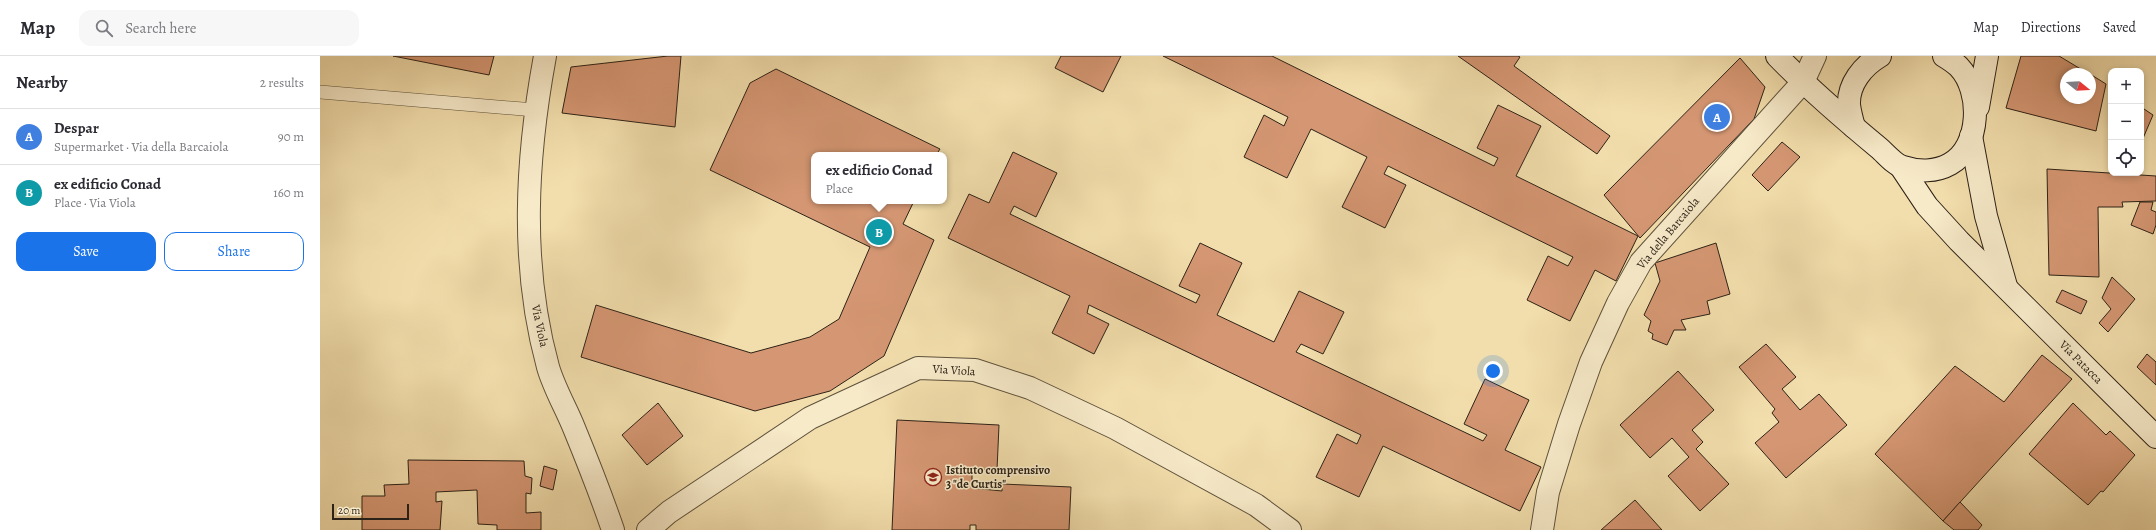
<!DOCTYPE html>
<html lang="en">
<head>
<meta charset="utf-8">
<style>
  :root { --surface:#fff; --page:#f7f7f7; --text:#2b2b33; --muted:#7c7c81; --line:#e1e1e2; --accent:#1a73e8 }
  body { margin:0; font-family:Alegreya,serif; background:var(--page); color:var(--text) }
  .controls { position:absolute; right:12px; top:12px; display:grid; overflow:hidden; border-radius:8px; box-shadow:0 2px 6px #0003 }
  .controls button { width:36px; height:36px; display:grid; place-items:center; padding:0; border:0; border-bottom:1px solid var(--line); background:var(--surface); color:var(--text); font:20px sans-serif }
  .compass { position:absolute; left:1740px; top:12px; width:36px; height:36px; border-radius:50%; background:var(--surface); box-shadow:0 2px 6px #0003; rotate:108deg }
  .scale { position:absolute; left:12px; bottom:10px; width:77px; box-sizing:border-box; padding-left:4px; border:2px solid #2d2217; border-top:0; font-size:11px; line-height:14px; white-space:nowrap; color:#2d2217; -webkit-text-stroke:3px #f7eac9; paint-order:stroke }
  .you { position:absolute; left:1173px; top:315px; width:14px; height:14px; margin:-10px; border:3px solid #fff; border-radius:50%; background:#1a73e8; box-shadow:0 0 0 6px #1a73e833 }
  .badge { display:grid; place-items:center; width:26px; height:26px; border-radius:50%; background:var(--accent); color:#fff; font-size:13px; font-weight:700 }
  .pin { position:absolute; translate:-50% -50%; border:2px solid #fff; box-shadow:0 1px 4px #0006 }
  .popup { position:absolute; left:491px; top:96px; width:136px; height:52px; box-sizing:border-box; display:grid; place-content:center; border-radius:8px; background:var(--surface); filter:drop-shadow(0 1px 3px #0005); font-size:13px; white-space:nowrap; color:var(--muted) }
  .popup b { font-size:15px; color:var(--text) }
  .popup::after { content:''; position:absolute; left:50%; top:100%; margin-left:-8px; border:8px solid transparent; border-top-color:var(--surface) }
  .list { margin:0; padding:0; list-style:none }
  h2 { display:flex; justify-content:space-between; align-items:center; height:52px; margin:0; padding:0 16px; font-size:17px }
  h2 small { font-size:13px; font-weight:400; color:var(--muted) }
  .list li { display:grid; grid-template-columns:26px 1fr auto; gap:12px; align-items:center; box-sizing:border-box; height:56px; padding:0 16px; border-top:1px solid var(--line) }
  .list b { display:block; font-size:15px; white-space:nowrap }
  .list p { margin:0; font-size:13px; white-space:nowrap; color:var(--muted) }
  .list em { font-size:13px; font-style:normal; color:var(--muted) }
  .actions { display:flex; gap:8px; padding:12px 16px }
  .actions a { flex:1; padding:9px 0; border:1px solid var(--accent); border-radius:12px; text-align:center; font-size:14px; color:var(--accent) }
  .actions .main { background:var(--accent); color:#fff }
  .icon { flex:none; width:22px; height:22px; fill:none; stroke:currentColor; stroke-width:2; stroke-linecap:round; stroke-linejoin:round }
  .map { position:relative; flex:none; width:1836px; height:474px; overflow:hidden }
  header { display:flex; align-items:center; gap:24px; box-sizing:border-box; height:56px; padding:0 20px; background:var(--surface); border-bottom:1px solid var(--line) }
  header strong { font-size:19px }
  nav { display:flex; gap:22px; margin-inline-start:auto; font-size:14px }
  .search { width:280px; height:36px; background:var(--page); display:flex; align-items:center; gap:10px; box-sizing:border-box; padding:0 14px; border-radius:12px; color:var(--muted); font-size:15px }
  main { display:flex }
  aside { flex:1; background:var(--surface) }
  .map>svg:first-child { display:block }
</style>
</head>
<body>
<header>
<strong>Map</strong>
<div class="search"><svg class="icon" aria-label="search" viewBox="0 0 24 24"><circle cx="10" cy="10" r="6"/><path d="M15 15l6 6"/></svg>Search here</div>
<nav><a>Map</a><a>Directions</a><a>Saved</a></nav>
</header>
<main>
<aside>
<h2>Nearby<small>2 results</small></h2>
<ul class="list">
<li><span class="badge" style="background:#3f7fe0">A</span><div><b>Despar</b><p>Supermarket · Via della Barcaiola</p></div><em>90 m</em></li>
<li><span class="badge" style="background:#0f9aa8">B</span><div><b>ex edificio Conad</b><p>Place · Via Viola</p></div><em>160 m</em></li>
</ul>
<div class="actions"><a class="main">Save</a><a>Share</a></div>
</aside>
<div class="map">
<svg width="1836" height="474" viewBox="0 0 1836 474">
  <rect width="100%" height="100%" fill="#f2deac"/>
  <filter id="stains"><feTurbulence type="fractalNoise" baseFrequency=".005" numOctaves="4"/><feColorMatrix values="0 0 0 0 .2 0 0 0 0 .09 0 0 0 0 .02 0 0 0 .5 -.17"/></filter>
  <radialGradient id="worn" r=".72"><stop offset=".6" stop-color="#630" stop-opacity="0"/><stop offset="1" stop-color="#630" stop-opacity=".3"/></radialGradient>
  <g fill="#d59773" stroke="#2d2217">
    <path d="M73,0H174L169,19Z"/>
    <path d="M348,0H361L355,71L242,57L251,11Z"/>
    <path d="M741,0H801L783,36L735,12Z"/>
    <path d="M843,0H952L1174,110L1178,102L1157,92L1178,49L1221,70L1196,120L1318,180L1296,225L1275,214L1250,265L1207,244L1228,200L1248,210L1253,201L1068,110L1064,118L1086,129L1065,172L1022,151L1047,101L991,73L967,122L924,101L944,59L964,70L968,61Z"/>
    <path d="M1138,0H1198L1200,1L1194,10L1290,80L1277,98Z"/>
    <path d="M1701,0H1739L1769,18H1746V42H1770V18L1786,28L1776,75L1686,52Z"/>
    <path d="M1420,2L1445,31L1434,63L1320,182L1284,139Z"/>
    <path d="M456,13L620,93L616,99H494V145H594L583,168L614,184L564,300L510,335L435,355L261,301L276,249L431,297L490,281L519,263L550,191L390,114L430,27Z"/>
    <path d="M1821,51L1833,59L1821,87Z"/>
    <path d="M1462,86L1480,101L1448,135L1432,119Z"/>
    <path d="M693,96L737,117L716,161L694,150L690,158L876,247L880,239L859,230L880,187L922,207L897,259L954,286L979,235L1024,256L1003,298L981,288L976,296L1163,385L1167,379L1144,368L1165,323L1209,344L1185,394L1221,411L1200,455L1063,390L1039,441L996,421L1017,378L1037,388L1041,379L769,249L767,257L789,268L774,298L732,277L750,240L628,182L649,138L669,147Z"/>
    <path d="M1727,113L1836,120V145L1802,146L1803,151H1778L1779,221L1729,219Z"/>
    <path d="M1820,146H1833L1831,154L1836,156V169L1833,178L1811,169Z"/>
    <path d="M1396,187L1410,238L1387,245L1390,258L1361,264L1366,274H1354L1347,289L1332,283L1333,278L1328,275L1331,265L1324,259L1340,225L1335,207Z"/>
    <path d="M1792,221L1815,243L1788,276L1779,267L1791,253L1782,242Z"/>
    <path d="M1742,234L1767,245L1761,258L1736,246Z"/>
    <path d="M1446,288L1476,321L1462,333L1480,354L1499,338L1527,369L1466,422L1435,387L1459,366L1452,357L1455,353L1419,311Z"/>
    <path d="M1827,298L1836,306V329L1817,311Z"/>
    <path d="M1722,299L1752,323L1623,465L1555,398L1635,310L1684,346Z"/>
    <path d="M1358,315L1394,354L1372,374L1383,386L1376,393L1409,428L1380,455L1348,420L1369,401L1352,382L1330,402L1300,369Z"/>
    <path d="M338,347L363,380L327,409L302,379Z"/>
    <path d="M1753,347L1786,379L1790,375L1815,399L1783,436L1781,435L1768,449L1709,398Z"/>
    <path d="M577,364L679,369L677,414L652,413V432L682,435V428L751,431L749,474H656V469H650V474H572Z"/>
    <path d="M88,404L204,405L205,420L212,422L211,438L206,437V457L221,456V474H177V469L158,468L157,434L116,436V446L122,445L120,474H42V440H65L64,429L89,428Z"/>
    <path d="M224,410L237,414L233,434L220,430Z"/>
    <path d="M1315,444L1342,474H1281Z"/>
    <path d="M1640,446L1662,469L1658,474H1634L1623,465Z"/>
  </g>
  <g fill="none" stroke-linecap="round" stroke-linejoin="round">
    <g stroke="#5e513c" stroke-width="14">
      <path id="lane" d="M0,36L215,54"/>
    </g>
    <g stroke="#5e513c" stroke-width="24">
      <g id="street">
        <path d="M225,0C206,103 200,209 228,311C234,332 246,352 254,372C268,406 281,439 293,474"/>
        <path d="M328,474L349,456L490,362L598,312L655,314L710,332L795,372L936,449L970,474"/>
        <path d="M1222,474L1228,436L1249,368L1271,306L1298,247L1321,206L1483,26L1495,0"/>
      </g>
    </g>
    <g stroke="#2d2217" stroke-width="24">
      <g id="secondary">
        <path d="M1457,0C1489,33 1524,63 1559,92C1566,98 1575,109 1583,111C1598,116 1616,116 1630,108C1661,91 1662,35 1639,11C1635,7 1629,3 1624,0"/>
        <path d="M1658,51L1667,0"/>
        <path d="M1534,71C1532,64 1530,56 1529,49C1528,28 1543,10 1560,0"/>
        <path d="M1651,80L1666,160L1686,230"/>
        <path d="M1581,111L1607,150L1639,185L1836,381"/>
      </g>
    </g>
    <use href="#lane" stroke="#f7eac9" stroke-width="13"/>
    <use href="#street" stroke="#f7eac9" stroke-width="22"/>
    <use href="#secondary" stroke="#f7eac9" stroke-width="22"/>
  </g>
  <defs>
    <g id="school-ring" transform="scale(0.9)"><circle r="9.5" fill="#f7eac9" stroke="#8f2418" stroke-width="1.5"/><path d="M0-5L7-2L0 1L-7-2ZM-4 1L0 2.5L4 1V4Q0 6-4 4Z" fill="#8f2418"/></g>
  </defs>
  <g fill-rule="evenodd">
    <use href="#school-ring" x="613" y="421"/>
  </g>
  <g text-anchor="middle" dominant-baseline="central" stroke-width="3" stroke-linejoin="round" paint-order="stroke">
    <g font-size="12" fill="#2d2217" stroke="#f7eac9">
      <text transform="translate(1348 177) rotate(-50)">Via della Barcaiola</text>
      <text transform="translate(220 270) rotate(78)">Via Viola</text>
      <text transform="translate(1761 306) rotate(45)">Via Patacca</text>
      <text transform="translate(634 314) rotate(4)">Via Viola</text>
    </g>
    <g font-size="12" font-weight="bold" fill="#2d2217" stroke="#f7eac9" text-anchor="start">
      <text x="626" y="414">Istituto comprensivo<tspan x="626" dy="14">3 "de Curtis"</tspan></text>
    </g>
  </g>
  <rect width="100%" height="100%" filter="url(#stains)"/>
  <rect width="100%" height="100%" fill="url(#worn)"/>
</svg>
<div class="controls">
<button>+</button>
<button>−</button>
<button><svg class="icon" aria-label="locate" viewBox="0 0 24 24"><circle cx="12" cy="12" r="6"/><path d="M12 2v4M12 18v4M2 12h4M18 12h4"/></svg></button>
</div>
<svg class="compass" viewBox="-18 -18 36 36"><path d="M0-13l5 13h-10z" fill="#e53935"/><path d="M0 13l5-13h-10z" fill="#7c7c81"/></svg>
<div class="scale">20 m</div>
<div class="you"></div>
<div class="pin badge" style="left:1397px;top:61px;background:#3f7fe0">A</div>
<div class="pin badge" style="left:559px;top:176px;background:#0f9aa8">B</div>
<div class="popup"><b>ex edificio Conad</b>Place</div>
</div>
</main>
</body>
</html>
